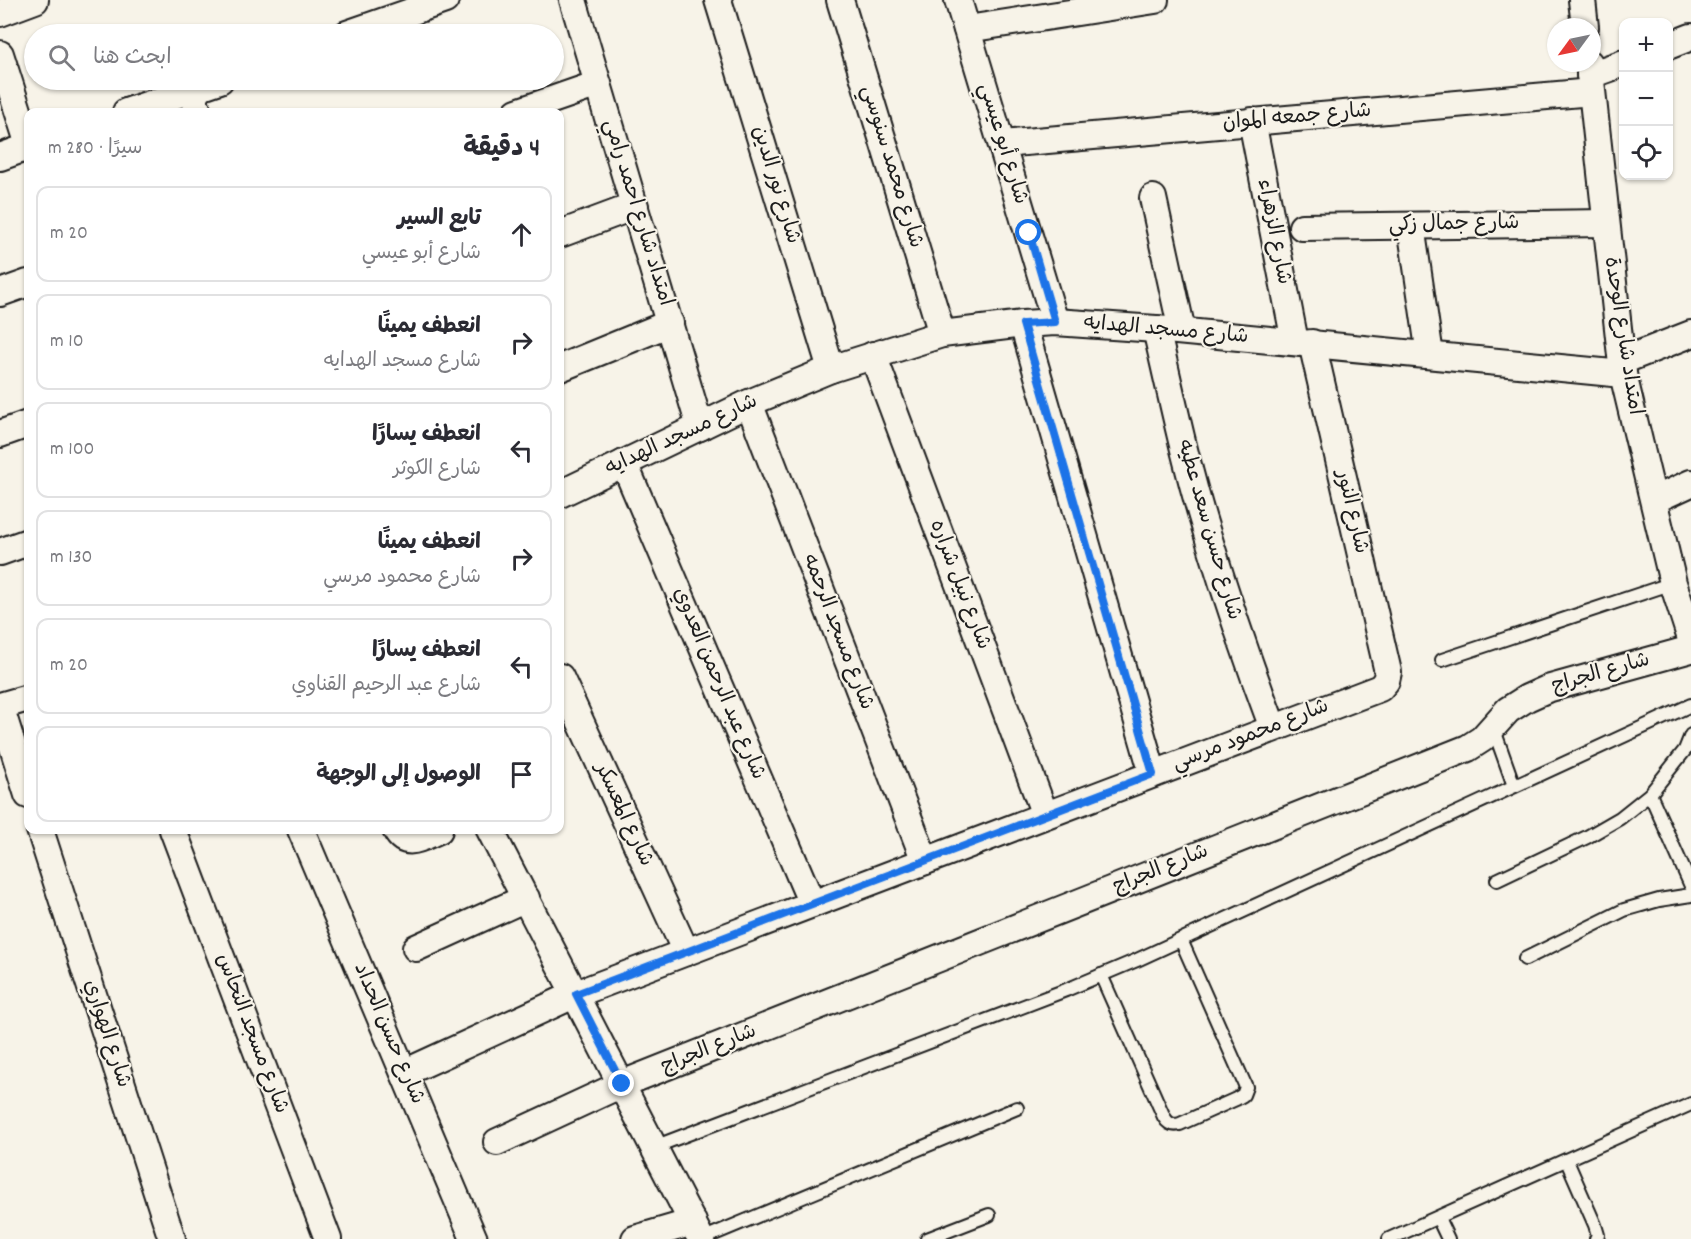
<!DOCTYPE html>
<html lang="ar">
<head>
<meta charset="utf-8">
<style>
  :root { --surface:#fff; --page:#f2f2f3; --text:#2b2b33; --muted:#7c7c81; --line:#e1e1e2 }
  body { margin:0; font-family:Dekko,"Playpen Sans Arabic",sans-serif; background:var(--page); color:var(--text); direction:rtl }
  .controls { position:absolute; right:18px; top:18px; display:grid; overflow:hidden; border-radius:12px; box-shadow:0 2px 4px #0004 }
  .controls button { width:54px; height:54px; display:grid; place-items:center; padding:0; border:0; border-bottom:2px solid var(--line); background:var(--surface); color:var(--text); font:30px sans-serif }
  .compass { position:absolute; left:1547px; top:18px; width:54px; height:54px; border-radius:50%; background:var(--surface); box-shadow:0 2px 4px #0004; rotate:237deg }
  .stop { position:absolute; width:18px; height:18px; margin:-14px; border:4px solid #1a73e8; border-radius:50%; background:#fff }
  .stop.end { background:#1a73e8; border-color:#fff; box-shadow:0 2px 6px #0008 }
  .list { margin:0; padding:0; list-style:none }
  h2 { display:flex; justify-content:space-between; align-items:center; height:78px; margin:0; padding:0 24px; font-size:26px }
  h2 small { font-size:20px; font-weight:400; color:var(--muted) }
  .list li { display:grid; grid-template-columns:39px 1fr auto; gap:18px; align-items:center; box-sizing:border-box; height:96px; margin:0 12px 12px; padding:0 12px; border:2px solid var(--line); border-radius:12px }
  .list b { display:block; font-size:22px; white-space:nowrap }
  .list p { margin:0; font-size:20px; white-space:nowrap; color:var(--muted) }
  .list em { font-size:20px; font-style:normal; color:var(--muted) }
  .icon { flex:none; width:33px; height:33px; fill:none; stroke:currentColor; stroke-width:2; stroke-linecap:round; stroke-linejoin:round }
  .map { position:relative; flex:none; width:1691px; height:1239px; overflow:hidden; direction:ltr }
  .search { position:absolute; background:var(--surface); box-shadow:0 2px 4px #0004; left:24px; top:24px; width:540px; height:66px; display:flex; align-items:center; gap:15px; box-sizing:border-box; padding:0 21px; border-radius:33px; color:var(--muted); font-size:22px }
  .panel { position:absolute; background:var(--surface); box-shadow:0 2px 4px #0004; left:24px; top:108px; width:540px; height:726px; border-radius:12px; direction:rtl }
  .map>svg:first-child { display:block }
</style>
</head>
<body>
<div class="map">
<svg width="1691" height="1239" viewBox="0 0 1691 1239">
  <rect width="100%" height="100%" fill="#f7f3e8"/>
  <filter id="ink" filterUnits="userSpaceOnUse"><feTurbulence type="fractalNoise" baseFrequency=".0167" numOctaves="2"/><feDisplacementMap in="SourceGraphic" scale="12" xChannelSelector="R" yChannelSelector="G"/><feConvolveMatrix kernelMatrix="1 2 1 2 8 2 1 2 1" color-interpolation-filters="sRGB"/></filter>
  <g filter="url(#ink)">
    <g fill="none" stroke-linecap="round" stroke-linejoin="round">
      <g stroke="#1c1c1c" stroke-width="16">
        <g id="lane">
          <path d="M1442,660L1673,583"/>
          <path d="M1493,727L1514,786"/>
          <path d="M1650,794L1691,886"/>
          <path d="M1497,880L1587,837L1620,818L1650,794L1685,750L1691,735"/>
          <path d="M1525,959L1624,910L1659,900L1691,895"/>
          <path d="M1101,975L1164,1117C1168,1124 1172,1126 1180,1124L1236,1099L1243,1095L1246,1087L1181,940"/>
          <path d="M654,1147L1066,990L1137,960L1691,705"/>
          <path d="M1567,1161L1595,1225L1598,1235L1596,1239"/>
          <path d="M1438,1218L1448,1239"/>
          <path d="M702,1239L1017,1108"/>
          <path d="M927,1239L989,1215"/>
          <path d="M1389,1239L1691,1104"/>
        </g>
      </g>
      <g stroke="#1c1c1c" stroke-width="30">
        <g id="street">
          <path d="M573,0L700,427"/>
          <path d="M718,0L831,369"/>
          <path d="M840,0L942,334"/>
          <path d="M958,0L1055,322"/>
          <path d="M1582,0L1585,27"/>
          <path d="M0,13L35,0"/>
          <path d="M967,29L1155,0"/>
          <path d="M347,34L445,0"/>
          <path d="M1668,46L1691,37"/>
          <path d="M0,54L28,142"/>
          <path d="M1589,63L1623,374L1673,583L1691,639"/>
          <path d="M1590,75L1624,63"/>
          <path d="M191,90L198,112"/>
          <path d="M126,112L220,80"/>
          <path d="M517,112L598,84"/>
          <path d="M1252,121L1295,342"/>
          <path d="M1002,144L1592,92"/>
          <path d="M0,157L28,147"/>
          <path d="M1153,198L1182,331"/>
          <path d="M1411,226L1430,355"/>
          <path d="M1302,227L1606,223"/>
          <path d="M560,234L635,206"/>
          <path d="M0,293L28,283"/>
          <path d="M1023,324L1153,774"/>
          <path d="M1156,329C1172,397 1186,466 1207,533C1227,599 1249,664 1273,728"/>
          <path d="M873,355L1045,815"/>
          <path d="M1622,361L1691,334"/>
          <path d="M560,368L670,323"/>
          <path d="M749,403L925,861"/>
          <path d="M0,434L28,424"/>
          <path d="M624,463L812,904"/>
          <path d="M560,494L749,403L831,369L942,334L1023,324L1055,322L1156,329L1623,374"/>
          <path d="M1654,500L1691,483"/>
          <path d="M0,552L28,542"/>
          <path d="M560,677L686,952"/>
          <path d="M0,706L28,795"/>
          <path d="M0,706L28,698"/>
          <path d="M40,830L172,1239"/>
          <path d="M173,830L328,1239"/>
          <path d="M301,830L474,1239"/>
          <path d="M396,830C406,850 424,836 439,830"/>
          <path d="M490,830L701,1239"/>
          <path d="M416,948L526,898"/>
          <path d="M404,1073L576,994L1380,688L1386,681L1388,672L1312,343"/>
          <path d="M497,1142L622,1084L1468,748L1482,739L1508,710L1527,698L1547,689L1691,649"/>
          <path d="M635,1239L693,1222"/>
        </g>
      </g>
      <use href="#lane" stroke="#f7f3e8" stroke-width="12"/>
      <use href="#street" stroke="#f7f3e8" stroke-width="26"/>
    </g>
  </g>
  <g fill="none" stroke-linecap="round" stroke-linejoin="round" filter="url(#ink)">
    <path stroke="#1a73e8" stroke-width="8" d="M622,1084L576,994L1153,774L1023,324L1055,322L1029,233"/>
  </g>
  <g text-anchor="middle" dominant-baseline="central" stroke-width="4.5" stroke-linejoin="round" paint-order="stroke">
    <g font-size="21" fill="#1c1c1c" stroke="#f7f3e8">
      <text transform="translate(1297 118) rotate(-5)">شارع جمعه الموان</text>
      <text transform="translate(1002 144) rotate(73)">شارع أبو عيسي</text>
      <text transform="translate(891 167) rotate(73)">شارع محمد سنوسي</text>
      <text transform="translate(775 185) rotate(73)">شارع نور الدين</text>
      <text transform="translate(637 213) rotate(73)">امتداد شارع احمد رامي</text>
      <text transform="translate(1454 225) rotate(-1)">شارع جمال زكي</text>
      <text transform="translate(1273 232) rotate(79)">شارع الزهراء</text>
      <text transform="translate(1166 331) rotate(5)">شارع مسجد الهدايه</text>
      <text transform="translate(1622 336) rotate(81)">امتداد شارع الوحدة</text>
      <text transform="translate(682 436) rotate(-25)">شارع مسجد الهدايه</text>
      <text transform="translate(1351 512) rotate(77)">شارع النور</text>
      <text transform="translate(1208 530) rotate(74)">شارع حسن سعد عطيه</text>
      <text transform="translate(959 585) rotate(69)">شارع نبيل شراره</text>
      <text transform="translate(837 632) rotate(69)">شارع مسجد الرحمه</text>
      <text transform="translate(1601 674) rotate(-16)">شارع الجراج</text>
      <text transform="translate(718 684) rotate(67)">شارع عبد الرحمن العدوي</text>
      <text transform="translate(1251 736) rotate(-21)">شارع محمود مرسي</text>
      <text transform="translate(623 815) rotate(65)">شارع المعسكر</text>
      <text transform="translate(1161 870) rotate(-22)">شارع الجراج</text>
      <text transform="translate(106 1034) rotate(72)">شارع الهواري</text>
      <text transform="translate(251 1034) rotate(69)">شارع مسجد النحاس</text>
      <text transform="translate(388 1034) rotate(67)">شارع حسن الحداد</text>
      <text transform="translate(709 1050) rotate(-22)">شارع الجراج</text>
    </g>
  </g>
</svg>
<div class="controls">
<button>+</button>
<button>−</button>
<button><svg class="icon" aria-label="locate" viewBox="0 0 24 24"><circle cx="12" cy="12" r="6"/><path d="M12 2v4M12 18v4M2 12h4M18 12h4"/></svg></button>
</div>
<svg class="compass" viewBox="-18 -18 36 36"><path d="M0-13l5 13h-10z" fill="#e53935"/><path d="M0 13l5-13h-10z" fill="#7c7c81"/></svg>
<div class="stop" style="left:1029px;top:233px"></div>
<div class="stop end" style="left:622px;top:1084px"></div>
<div class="search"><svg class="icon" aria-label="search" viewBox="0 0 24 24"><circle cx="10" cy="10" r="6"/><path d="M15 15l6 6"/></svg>ابحث هنا</div>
<section class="panel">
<h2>4 دقيقة<small>سيرًا · 280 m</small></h2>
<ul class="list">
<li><svg class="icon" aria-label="ahead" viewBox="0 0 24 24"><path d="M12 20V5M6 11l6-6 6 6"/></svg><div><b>تابع السير</b><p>شارع أبو عيسي</p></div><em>20 m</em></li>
<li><svg class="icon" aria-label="right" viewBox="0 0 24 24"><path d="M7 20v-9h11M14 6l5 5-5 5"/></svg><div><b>انعطف يمينًا</b><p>شارع مسجد الهدايه</p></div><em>10 m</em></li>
<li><svg class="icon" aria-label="left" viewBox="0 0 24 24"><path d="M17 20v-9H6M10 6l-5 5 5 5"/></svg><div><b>انعطف يسارًا</b><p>شارع الكوثر</p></div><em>100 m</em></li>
<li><svg class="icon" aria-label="right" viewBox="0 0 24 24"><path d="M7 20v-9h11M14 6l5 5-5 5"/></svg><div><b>انعطف يمينًا</b><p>شارع محمود مرسي</p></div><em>130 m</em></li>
<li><svg class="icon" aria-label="left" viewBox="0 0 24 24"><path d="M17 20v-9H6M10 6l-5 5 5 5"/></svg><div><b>انعطف يسارًا</b><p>شارع عبد الرحيم القناوي</p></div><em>20 m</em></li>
<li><svg class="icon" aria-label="arrive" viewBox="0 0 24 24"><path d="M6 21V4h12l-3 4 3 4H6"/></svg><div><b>الوصول إلى الوجهة</b></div></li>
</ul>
</section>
</div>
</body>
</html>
